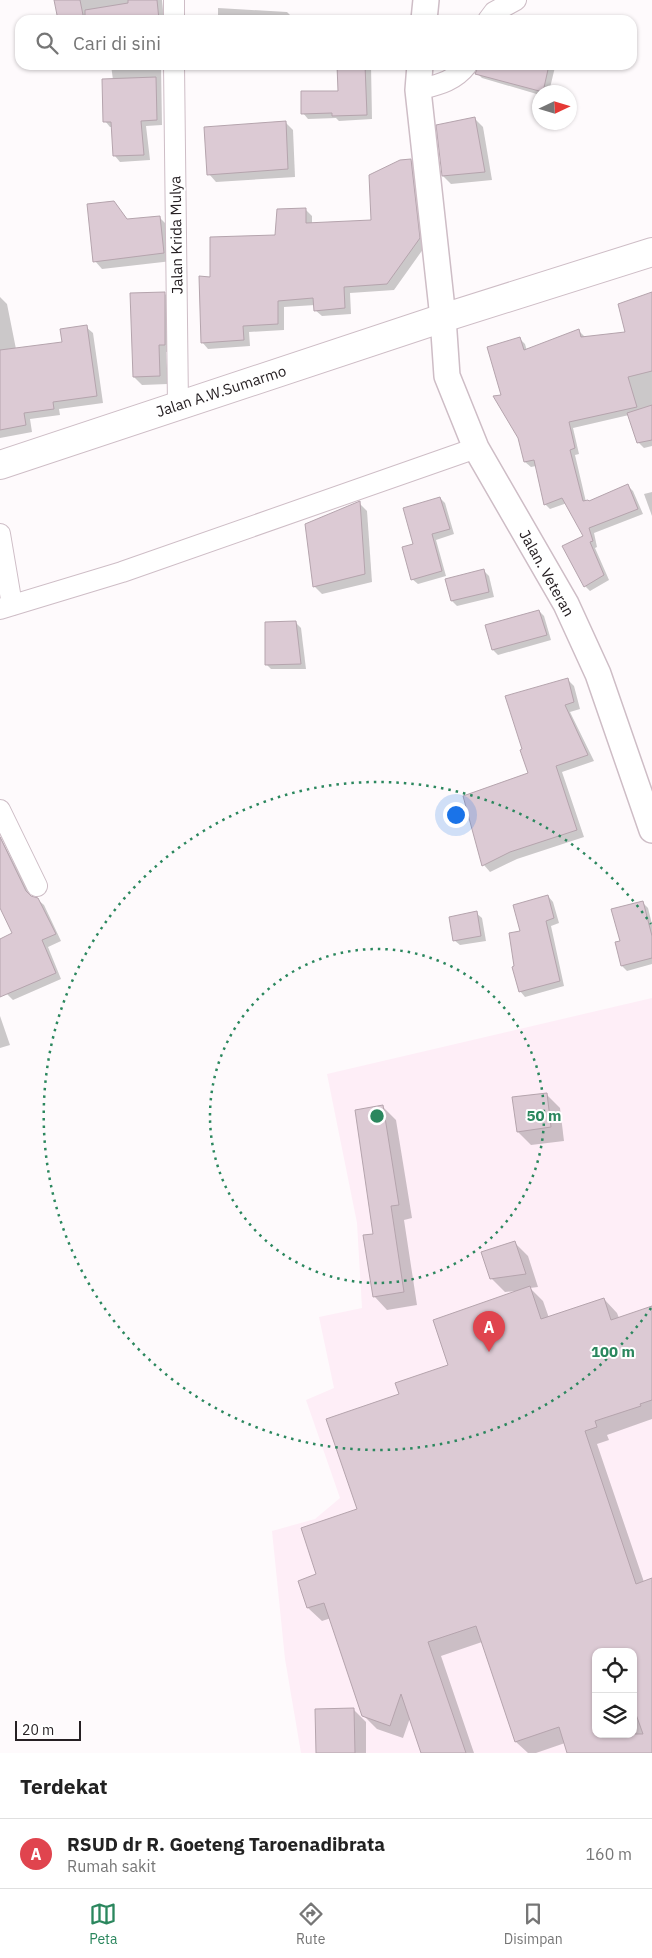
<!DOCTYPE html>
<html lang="id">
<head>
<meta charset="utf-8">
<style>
  :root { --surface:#fff; --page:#f2f2f2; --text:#222; --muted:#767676; --line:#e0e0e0; --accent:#2b875e }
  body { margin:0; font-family:"IBM Plex Sans",sans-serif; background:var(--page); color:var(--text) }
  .controls { position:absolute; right:15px; bottom:15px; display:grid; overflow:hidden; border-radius:10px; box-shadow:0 1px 4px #0004 }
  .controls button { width:45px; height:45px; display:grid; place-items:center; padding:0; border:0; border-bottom:1px solid var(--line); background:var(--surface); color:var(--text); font:25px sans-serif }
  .compass { position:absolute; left:532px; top:85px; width:45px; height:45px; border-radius:50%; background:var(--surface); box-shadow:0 1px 4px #0004; rotate:86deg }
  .scale { position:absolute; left:15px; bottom:12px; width:66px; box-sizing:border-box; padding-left:5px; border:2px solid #262023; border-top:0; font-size:14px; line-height:18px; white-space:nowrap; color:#262023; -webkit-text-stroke:4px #fff; paint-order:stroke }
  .you { position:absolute; left:455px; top:814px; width:18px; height:18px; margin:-12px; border:4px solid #fff; border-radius:50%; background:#1a73e8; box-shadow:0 0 0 8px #1a73e833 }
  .badge { display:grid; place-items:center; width:32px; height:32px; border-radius:50%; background:var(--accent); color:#fff; font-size:16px; font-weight:700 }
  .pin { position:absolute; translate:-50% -41px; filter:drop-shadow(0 1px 2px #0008) }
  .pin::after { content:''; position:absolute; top:26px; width:18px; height:15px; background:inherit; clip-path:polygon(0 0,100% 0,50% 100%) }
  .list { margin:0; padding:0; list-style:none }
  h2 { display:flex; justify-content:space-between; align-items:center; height:65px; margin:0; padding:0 20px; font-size:21px }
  h2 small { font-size:16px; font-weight:400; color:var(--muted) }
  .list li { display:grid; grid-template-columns:32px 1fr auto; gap:15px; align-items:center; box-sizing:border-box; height:70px; padding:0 20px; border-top:1px solid var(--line) }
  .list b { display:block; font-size:19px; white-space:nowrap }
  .list p { margin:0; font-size:16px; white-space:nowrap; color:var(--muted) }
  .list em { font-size:16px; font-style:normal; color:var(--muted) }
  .icon { flex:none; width:28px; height:28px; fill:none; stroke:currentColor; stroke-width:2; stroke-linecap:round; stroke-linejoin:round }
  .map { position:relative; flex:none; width:652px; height:1753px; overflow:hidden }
  .search { position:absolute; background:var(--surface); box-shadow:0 1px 4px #0004; left:15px; right:15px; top:15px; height:55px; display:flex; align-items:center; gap:12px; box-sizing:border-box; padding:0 18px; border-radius:15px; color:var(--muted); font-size:19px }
  .sheet { height:135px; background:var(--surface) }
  nav { display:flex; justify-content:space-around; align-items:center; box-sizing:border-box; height:70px; border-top:1px solid var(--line); background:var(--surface); font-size:14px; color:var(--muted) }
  nav a { display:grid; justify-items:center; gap:2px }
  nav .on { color:var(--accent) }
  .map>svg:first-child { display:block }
</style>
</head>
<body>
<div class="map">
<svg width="652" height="1753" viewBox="0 0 652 1753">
  <rect width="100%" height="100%" fill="#fefafc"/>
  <path fill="#feeef7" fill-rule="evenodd" d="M652,998V1753H301L285,1659L272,1531L315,1519L340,1498L306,1400L334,1388L319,1317L362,1308L357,1223L327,1074ZM596,1652H633V1734H596Z"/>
  <g fill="#0003" fill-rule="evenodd">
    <path d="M65,0H162L164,20H59Z"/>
    <path d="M218,8L287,12L295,20H218Z"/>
    <path d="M111,65H161L162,125L146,126L150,160L120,162L115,156L113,127H110L105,121L113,80Z"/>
    <path d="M339,65H371L372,119L339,121L336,118L308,119L303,113L340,92Z"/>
    <path d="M480,65H553L555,67L549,92H540V95L482,78L477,73Z"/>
    <path d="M475,119L483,127L492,180L451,184L443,176Z"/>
    <path d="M285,122L293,130L295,177L216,182L209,174Z"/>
    <path d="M411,160L417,167L426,245L394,290L350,293L351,314L322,316L315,310V305L284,307V330L249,332L250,346L208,349L202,342L212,278L276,237L305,209L312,216V224L373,221Z"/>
    <path d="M113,203L128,220L159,217L167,225L172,261L102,269L95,261Z"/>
    <path d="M164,293L172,301L173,352H166L168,384L142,385L134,377Z"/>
    <path d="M652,293V446L644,448L638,442L629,415L573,428L579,454L575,455L586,502H589L628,486L633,491L643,514L594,533L597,547L595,548L609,580L590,591L585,586V536L567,503L550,509L545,504L536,466L531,467L525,462L519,438L503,396L519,338L525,344L527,351L579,331L585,337L626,333Z"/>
    <path d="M0,297L7,304L16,349L64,343L86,327L93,333L103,403L59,409L60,415L30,419L32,432L0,438Z"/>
    <path d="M652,492V516L644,494Z"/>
    <path d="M440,498L445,503L454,534L436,540L446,576L418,584L412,579L415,544Z"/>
    <path d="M359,503L367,511L372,582L322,594L314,586Z"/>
    <path d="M484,571L489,576L494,597L457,606L452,601Z"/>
    <path d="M539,611L544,616L551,640L498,655L493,650Z"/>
    <path d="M296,623L301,628L306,669H271L266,664Z"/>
    <path d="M567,679L574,686L580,709L570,712L594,761L562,772L584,837L517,859L490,872L484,865L530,774Z"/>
    <path d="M0,836L32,898L37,899L44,905L61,941L48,947L61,979L13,1000L7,994L0,978V941L14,933L0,905Z"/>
    <path d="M548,896L553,902L559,923L551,926L564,986L525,997L520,991L516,967L521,932Z"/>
    <path d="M642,902L648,908L652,924V964L627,971L622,966L621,942Z"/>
    <path d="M476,913L482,918L486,941L460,945L454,940Z"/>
    <path d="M0,1016L10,1045L0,1048Z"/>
    <path d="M546,1094L560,1108L564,1141L531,1145L518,1132Z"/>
    <path d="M383,1107L396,1120L412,1218L404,1220L417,1305L387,1310L374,1296L375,1235Z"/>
    <path d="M514,1242L528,1256L538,1287L530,1288L543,1301L549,1318L604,1299L617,1313L619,1318L652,1307V1419L607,1435L609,1440L597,1444L644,1582L652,1580V1753H569L565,1743L536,1753H528L516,1742L482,1642L441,1656L474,1753H422L410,1718L403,1738L377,1729L363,1715L331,1618L322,1621L308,1608L300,1581L318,1575L358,1510L400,1394L449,1366L518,1291L505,1292L491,1278ZM596,1652H633V1734H596Z"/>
    <path d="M354,1710L366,1722V1753H317Z"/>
  </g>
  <g fill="#dccad4" stroke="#b5a4ad" fill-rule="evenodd">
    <path d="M54,0H80L84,20H58Z"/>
    <path d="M128,0H157L159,20H85V10L128,3Z"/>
    <path d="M337,65H365L367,115L332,116V113L301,114V91H338Z"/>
    <path d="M479,65H549L543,92L475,74Z"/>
    <path d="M156,77L157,120L141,121L144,155L113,156L111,122H103L102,79Z"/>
    <path d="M475,117L485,172L442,176L436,125Z"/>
    <path d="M286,121L288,169L207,175L204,127Z"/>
    <path d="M411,159L420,238L387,284L344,287L345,308L314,311L313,298L278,301V324L243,326L244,340L201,343L199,276L210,277V237L275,235L277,209L306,208V223L371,220L369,175L400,160Z"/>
    <path d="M114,201L127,219L160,216L164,253L93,262L87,204Z"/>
    <path d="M165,292V345H159L160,376L133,377L130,293Z"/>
    <path d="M652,292V371L628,377L637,407L569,422L575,448L570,450L583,501L588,500L589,501L628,484L638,509L589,528L593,541L590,542L604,575L584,587L562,546L583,536L562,498L544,505L534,460L524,462L518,438L493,396L501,395L487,347L520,337L524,350L579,329L581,337L625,332L618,304Z"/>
    <path d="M87,325L97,396L53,402L54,409L24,413L26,425L0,430V350L62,342L60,329Z"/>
    <path d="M652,405V440L637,443L627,413Z"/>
    <path d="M440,497L450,529L432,534L442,571L411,580L402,547L413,544L403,508Z"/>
    <path d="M360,501L365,574L313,587L305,524Z"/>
    <path d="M484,569L489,592L451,601L445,579Z"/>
    <path d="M539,610L547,635L492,650L485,625Z"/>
    <path d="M296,621L301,664L265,665V622Z"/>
    <path d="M568,678L574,702L565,705L588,755L556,766L577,830L510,852L482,866L463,796L528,773L520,750L522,749L505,696Z"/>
    <path d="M0,837L26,891L31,896L38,898L56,934L42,940L56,973L0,997V939L12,933L0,908Z"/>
    <path d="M548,895L554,918L546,921L560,981L519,992L512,967L514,966L509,933L520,931L513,905Z"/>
    <path d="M643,901L652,936V958L621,966L615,942L620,941L611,909Z"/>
    <path d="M477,911L481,936L453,941L449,917Z"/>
    <path d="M547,1093L551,1127L517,1132L512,1097Z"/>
    <path d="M383,1105L399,1205L391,1206L404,1292L373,1297L363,1235L373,1234L355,1110Z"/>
    <path d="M515,1241L526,1274L490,1279L481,1252Z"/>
    <path d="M530,1286L541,1319L604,1298L611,1320L652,1306V1400L640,1404L641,1406L595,1421L597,1427L585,1431L636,1584L652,1578V1753H567L559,1727L515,1742L476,1626L428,1642L466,1753H421L401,1694L390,1726L362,1716L324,1603L307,1608L298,1581L316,1574L301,1528L357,1509L326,1419L399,1394L395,1383L448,1365L433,1320ZM596,1652H633V1706L643,1734H596Z"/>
    <path d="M354,1708L355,1753H316L315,1709Z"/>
  </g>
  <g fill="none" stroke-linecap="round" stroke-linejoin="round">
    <g stroke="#cebdc6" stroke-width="22">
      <g id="minor">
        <path d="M174,0V20"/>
        <path d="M488,20L494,12L516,0"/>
        <path d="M174,65L178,406"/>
        <path d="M418,90C437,85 454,82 467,65"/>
        <path d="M0,534L12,605"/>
        <path d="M0,609L122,572L476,448"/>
        <path d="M0,810L37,886"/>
      </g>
    </g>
    <g stroke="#cebdc6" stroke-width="28">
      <g id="tertiary">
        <path d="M424,20L426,0"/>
        <path d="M420,65L418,90L443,318L447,376L476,448L566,604L598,674L652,830"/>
      </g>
    </g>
    <g stroke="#cebdc6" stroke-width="30">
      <path id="primary" d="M0,465L443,318L652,252"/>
    </g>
    <use href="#minor" stroke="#fff" stroke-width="20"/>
    <use href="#tertiary" stroke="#fff" stroke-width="25"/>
    <use href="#primary" stroke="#fff" stroke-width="28"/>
  </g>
  <g fill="none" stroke="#2b875e" stroke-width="2.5" stroke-dasharray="2.5 5">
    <circle cx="377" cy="1116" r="167"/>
    <path d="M651 1308A334 334 0 1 1 651 924"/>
  </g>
  <g text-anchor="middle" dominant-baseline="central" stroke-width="4" stroke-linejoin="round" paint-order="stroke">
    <g font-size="15" fill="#262023" stroke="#fff">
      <text transform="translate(176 235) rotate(-91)">Jalan Krida Mulya</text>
      <text transform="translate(221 391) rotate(-18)">Jalan A.W.Sumarmo</text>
      <text transform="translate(547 573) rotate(61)">Jalan. Veteran</text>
    </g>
  </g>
  <circle cx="377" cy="1116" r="8" fill="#2b875e" stroke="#fff" stroke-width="2.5"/>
  <g font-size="15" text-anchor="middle" font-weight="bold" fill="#2b875e" stroke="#fff" stroke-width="4" stroke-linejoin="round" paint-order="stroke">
    <text x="544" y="1121">50 m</text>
    <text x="613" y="1357">100 m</text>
  </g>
</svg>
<div class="controls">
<button><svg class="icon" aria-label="locate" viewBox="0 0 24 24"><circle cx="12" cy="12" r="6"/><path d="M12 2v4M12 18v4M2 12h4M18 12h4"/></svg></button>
<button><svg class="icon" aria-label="layers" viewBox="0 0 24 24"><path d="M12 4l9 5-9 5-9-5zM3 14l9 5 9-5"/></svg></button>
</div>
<svg class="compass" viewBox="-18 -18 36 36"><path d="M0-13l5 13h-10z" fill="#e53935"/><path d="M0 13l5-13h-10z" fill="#767676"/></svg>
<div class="scale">20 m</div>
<div class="you"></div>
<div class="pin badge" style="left:489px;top:1352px;background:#e0444e">A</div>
<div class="search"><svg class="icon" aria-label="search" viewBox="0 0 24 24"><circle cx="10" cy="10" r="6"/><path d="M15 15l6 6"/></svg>Cari di sini</div>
</div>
<section class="sheet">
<h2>Terdekat<small></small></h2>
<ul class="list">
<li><span class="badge" style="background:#e0444e">A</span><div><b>RSUD dr R. Goeteng Taroenadibrata</b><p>Rumah sakit</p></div><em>160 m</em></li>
</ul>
</section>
<nav>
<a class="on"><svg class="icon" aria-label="map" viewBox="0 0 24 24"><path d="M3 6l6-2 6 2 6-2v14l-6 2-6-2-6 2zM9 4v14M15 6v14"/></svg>Peta</a>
<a><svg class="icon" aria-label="directions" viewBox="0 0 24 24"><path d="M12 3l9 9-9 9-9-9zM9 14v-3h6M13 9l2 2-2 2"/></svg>Rute</a>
<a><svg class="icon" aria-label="saved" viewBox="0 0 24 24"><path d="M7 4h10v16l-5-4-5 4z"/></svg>Disimpan</a>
</nav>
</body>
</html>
